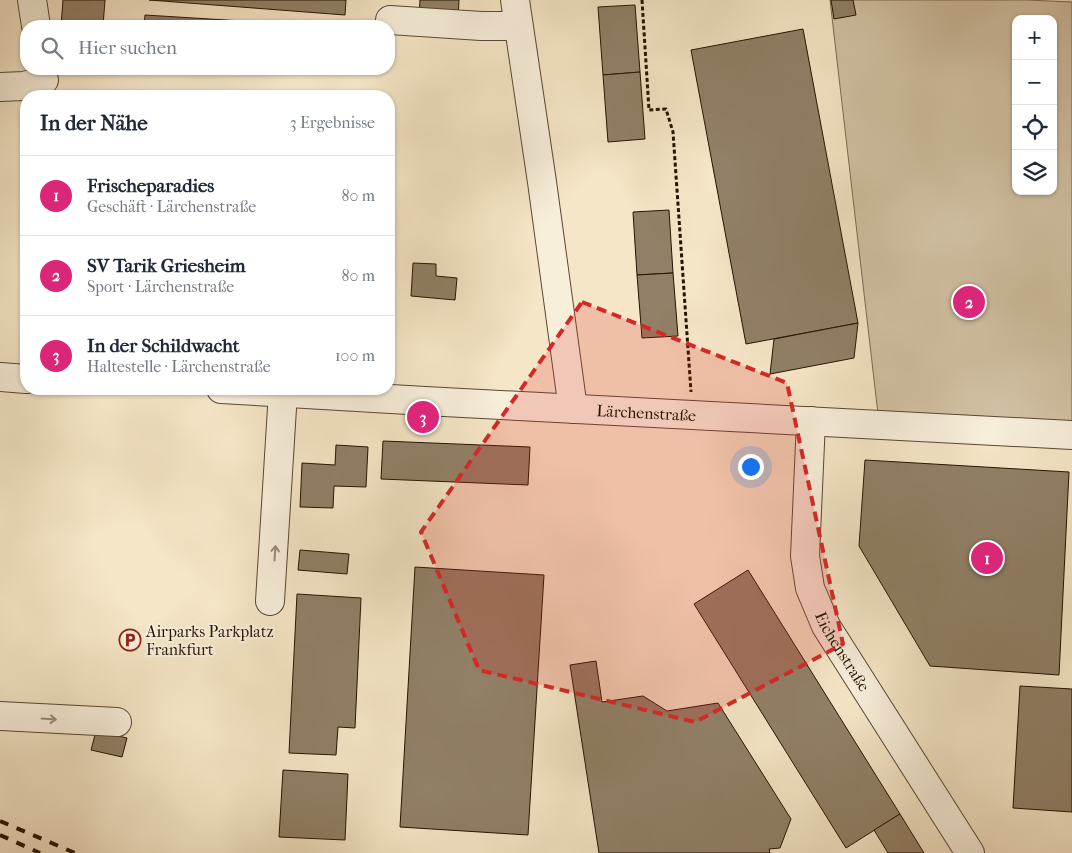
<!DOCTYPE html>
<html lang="de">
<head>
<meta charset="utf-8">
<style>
  :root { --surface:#fff; --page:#f6f6f7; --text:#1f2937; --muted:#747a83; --line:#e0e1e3; --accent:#db2777 }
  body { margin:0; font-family:"IM FELL French Canon",serif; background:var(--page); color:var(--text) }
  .controls { position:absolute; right:15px; top:15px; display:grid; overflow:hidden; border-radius:10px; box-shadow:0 1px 4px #0004 }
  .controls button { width:45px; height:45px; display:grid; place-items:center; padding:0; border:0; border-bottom:1px solid var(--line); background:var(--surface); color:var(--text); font:25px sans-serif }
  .you { position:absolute; left:750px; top:466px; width:18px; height:18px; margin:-12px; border:4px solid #fff; border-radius:50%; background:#1a73e8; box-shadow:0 0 0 8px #1a73e833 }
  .badge { display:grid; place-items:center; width:32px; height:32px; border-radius:50%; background:var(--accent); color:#fff; font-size:16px; font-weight:700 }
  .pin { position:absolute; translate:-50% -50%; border:2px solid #fff; box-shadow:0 1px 5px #0006 }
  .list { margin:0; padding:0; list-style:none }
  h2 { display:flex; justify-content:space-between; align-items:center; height:65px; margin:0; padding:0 20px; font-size:21px }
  h2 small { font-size:16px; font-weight:400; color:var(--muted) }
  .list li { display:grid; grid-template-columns:32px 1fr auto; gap:15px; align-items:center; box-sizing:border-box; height:80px; padding:0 20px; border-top:1px solid var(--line) }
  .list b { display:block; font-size:19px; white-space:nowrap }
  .list p { margin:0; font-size:16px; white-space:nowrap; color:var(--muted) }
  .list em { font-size:16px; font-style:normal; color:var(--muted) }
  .icon { flex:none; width:28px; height:28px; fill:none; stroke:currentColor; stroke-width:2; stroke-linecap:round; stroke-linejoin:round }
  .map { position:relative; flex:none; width:1072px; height:853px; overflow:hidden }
  .search { position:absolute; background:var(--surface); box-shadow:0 1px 4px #0004; left:20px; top:20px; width:375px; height:55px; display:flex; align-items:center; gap:12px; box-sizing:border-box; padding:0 18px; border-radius:20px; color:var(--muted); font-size:19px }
  .panel { position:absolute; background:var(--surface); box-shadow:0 1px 4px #0004; left:20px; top:90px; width:375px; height:305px; border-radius:20px }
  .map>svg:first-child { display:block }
</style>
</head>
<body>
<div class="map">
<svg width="1072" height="853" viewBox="0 0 1072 853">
  <rect width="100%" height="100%" fill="#f5e6c7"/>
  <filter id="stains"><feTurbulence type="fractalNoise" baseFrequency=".004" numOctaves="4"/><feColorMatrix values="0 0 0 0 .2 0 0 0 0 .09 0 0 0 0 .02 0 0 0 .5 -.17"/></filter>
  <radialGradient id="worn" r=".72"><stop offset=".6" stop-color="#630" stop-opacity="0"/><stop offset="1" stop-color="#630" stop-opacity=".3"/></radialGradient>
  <path fill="#d2c2a5" stroke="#7c6a52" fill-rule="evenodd" d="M830,0H1027L1072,2V425L878,414ZM1016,19H1053V191H1016Z"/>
  <g fill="#918067" stroke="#251200">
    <path d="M63,0H105L103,26H61Z"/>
    <path d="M149,0H346L345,15Z"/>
    <path d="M420,0H459L458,19L419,17Z"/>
    <path d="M831,0H853L856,15L834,19Z"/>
    <path d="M635,5L640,72L603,75L598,7Z"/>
    <path d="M145,15L258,22V26H144Z"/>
    <path d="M803,29L858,323L746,344L691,50Z"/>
    <path d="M640,72L645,139L608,142L603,75Z"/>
    <path d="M669,210L673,273L637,275L633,212Z"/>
    <path d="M413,263L436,264V276L457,278L455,300L411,296Z"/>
    <path d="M673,273L678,336L642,338L637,275Z"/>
    <path d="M858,323L854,358L770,374L774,339Z"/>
    <path d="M383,441L530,447L528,485L381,479Z"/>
    <path d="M336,445L368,447L366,487L334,486L333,508L300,507L302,463L335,465Z"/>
    <path d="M865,460L1069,472L1059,675L930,666L859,546Z"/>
    <path d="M300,550L349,554L347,574L298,570Z"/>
    <path d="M415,567L544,575L528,835L400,827Z"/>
    <path d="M748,570L900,814L846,848L694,604Z"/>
    <path d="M297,594L361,598L355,728L338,727L336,755L289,753Z"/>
    <path d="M596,661L602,702L643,696L667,711L718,703L791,819L780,848L769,849L770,853H599L570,665Z"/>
    <path d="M1020,686L1072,689V812L1013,808Z"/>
    <path d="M96,731L127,738L122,757L91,750Z"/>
    <path d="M283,770L348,774L345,840L279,837Z"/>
    <path d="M900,814L924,853H888L874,830Z"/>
  </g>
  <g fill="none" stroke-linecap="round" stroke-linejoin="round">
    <g stroke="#594732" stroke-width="30">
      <g id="minor">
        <path d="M32,0L36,26"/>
        <path d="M515,0L542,182L573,409"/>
        <path d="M390,20L481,26H518"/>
        <path d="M0,87L24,86L44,80"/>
        <path d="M0,377L26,379"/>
        <path id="s1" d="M221,389L425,401L1072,435"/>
        <path id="s2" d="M811,421L805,556L810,588L826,626L970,853"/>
        <path d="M270,601L283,392"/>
        <path d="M0,716L117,722"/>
      </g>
    </g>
    <path stroke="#251200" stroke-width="3" stroke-dasharray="4 2.5" stroke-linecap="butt" d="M642,0L649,110L666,109L673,132L691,392"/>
    <use href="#minor" stroke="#f8efdb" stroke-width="28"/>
    <g stroke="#251200" stroke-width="4" stroke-dasharray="9 9" stroke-linecap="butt">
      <path d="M0,821L75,853"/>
      <path d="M0,835L40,853"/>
    </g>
  </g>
  <defs><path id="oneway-shaft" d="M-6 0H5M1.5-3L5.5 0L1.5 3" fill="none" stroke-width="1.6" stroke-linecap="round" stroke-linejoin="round" transform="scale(1.25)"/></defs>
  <g stroke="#998c78">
    <use href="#oneway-shaft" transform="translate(275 553) rotate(-86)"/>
    <use href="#oneway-shaft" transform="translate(49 719) rotate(4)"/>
  </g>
  <path fill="#d62828" fill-opacity="0.2" stroke="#d62828" stroke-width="4" stroke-dasharray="10 6" stroke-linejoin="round" d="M582,302L787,383L843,644L695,722L479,670L421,532Z"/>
  <defs>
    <g id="parking-ring" transform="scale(1.125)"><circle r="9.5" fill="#f8efdb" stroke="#8f2418" stroke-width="1.5"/><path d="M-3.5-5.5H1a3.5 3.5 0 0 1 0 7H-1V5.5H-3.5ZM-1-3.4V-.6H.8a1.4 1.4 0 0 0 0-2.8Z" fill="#8f2418"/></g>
  </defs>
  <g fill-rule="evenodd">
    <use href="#parking-ring" x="130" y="640"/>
  </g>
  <g text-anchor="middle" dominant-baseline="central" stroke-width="4" stroke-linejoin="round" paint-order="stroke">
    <g font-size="16" fill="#251200" stroke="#f8efdb">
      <text stroke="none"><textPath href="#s1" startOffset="426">Lärchenstraße</textPath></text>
      <text stroke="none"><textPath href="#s2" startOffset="239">Eichenstraße</textPath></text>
    </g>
    <g font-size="16" fill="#251200" stroke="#f8efdb" text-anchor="start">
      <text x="146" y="631">Airparks Parkplatz<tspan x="146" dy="18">Frankfurt</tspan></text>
    </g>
  </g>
  <rect width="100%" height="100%" filter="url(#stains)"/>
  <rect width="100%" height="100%" fill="url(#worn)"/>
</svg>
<div class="controls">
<button>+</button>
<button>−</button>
<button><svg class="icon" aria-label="locate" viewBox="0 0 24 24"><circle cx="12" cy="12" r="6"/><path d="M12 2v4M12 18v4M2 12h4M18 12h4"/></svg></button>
<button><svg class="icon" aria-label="layers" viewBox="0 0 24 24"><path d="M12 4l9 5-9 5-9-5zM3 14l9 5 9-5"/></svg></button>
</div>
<div class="you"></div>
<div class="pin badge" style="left:987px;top:558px">1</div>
<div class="pin badge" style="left:969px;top:302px">2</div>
<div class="pin badge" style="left:423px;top:417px">3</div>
<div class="search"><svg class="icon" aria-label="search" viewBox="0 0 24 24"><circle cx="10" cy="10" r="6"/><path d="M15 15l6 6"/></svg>Hier suchen</div>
<section class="panel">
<h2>In der Nähe<small>3 Ergebnisse</small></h2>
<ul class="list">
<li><span class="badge">1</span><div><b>Frischeparadies</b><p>Geschäft · Lärchenstraße</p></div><em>80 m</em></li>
<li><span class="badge">2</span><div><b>SV Tarik Griesheim</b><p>Sport · Lärchenstraße</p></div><em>80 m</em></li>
<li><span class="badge">3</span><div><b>In der Schildwacht</b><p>Haltestelle · Lärchenstraße</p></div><em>100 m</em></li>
</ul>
</section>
</div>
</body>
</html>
